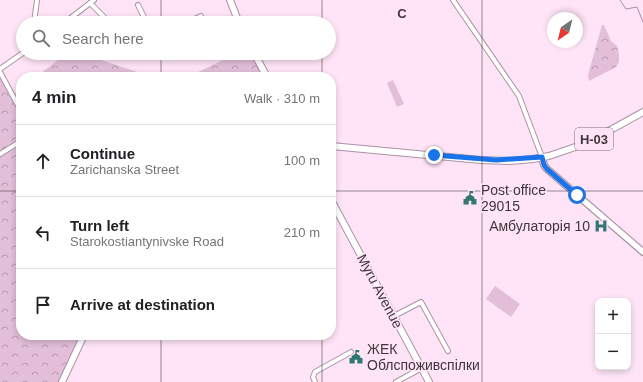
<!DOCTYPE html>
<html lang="en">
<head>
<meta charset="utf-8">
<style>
  :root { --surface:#fff; --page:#f2f2f2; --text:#202124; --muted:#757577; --line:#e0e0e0 }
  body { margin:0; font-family:Arial,sans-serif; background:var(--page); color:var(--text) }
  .controls { position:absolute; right:12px; bottom:12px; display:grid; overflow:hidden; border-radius:8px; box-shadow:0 2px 6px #0003 }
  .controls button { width:36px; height:36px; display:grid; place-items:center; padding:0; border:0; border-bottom:1px solid var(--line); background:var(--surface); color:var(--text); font:20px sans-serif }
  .compass { position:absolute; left:547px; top:12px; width:36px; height:36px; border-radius:50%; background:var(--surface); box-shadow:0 2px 6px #0003; rotate:215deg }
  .stop { position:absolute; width:12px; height:12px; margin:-9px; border:3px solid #1a73e8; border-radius:50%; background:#fff }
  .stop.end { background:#1a73e8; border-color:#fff; box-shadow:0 1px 4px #0008 }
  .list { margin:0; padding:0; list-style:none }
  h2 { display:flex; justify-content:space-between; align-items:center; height:52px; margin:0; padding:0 16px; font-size:17px }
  h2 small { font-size:13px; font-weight:400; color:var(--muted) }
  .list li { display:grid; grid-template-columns:26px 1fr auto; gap:12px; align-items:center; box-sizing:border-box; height:72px; padding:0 16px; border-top:1px solid var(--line) }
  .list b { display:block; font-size:15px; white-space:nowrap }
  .list p { margin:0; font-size:13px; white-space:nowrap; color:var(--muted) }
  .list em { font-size:13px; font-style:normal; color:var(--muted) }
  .icon { flex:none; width:22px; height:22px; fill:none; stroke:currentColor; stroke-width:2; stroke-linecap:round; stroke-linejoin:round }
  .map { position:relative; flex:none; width:643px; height:382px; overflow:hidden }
  .search { position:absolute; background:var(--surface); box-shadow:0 2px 6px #0003; left:16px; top:16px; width:320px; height:44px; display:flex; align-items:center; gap:10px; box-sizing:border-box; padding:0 14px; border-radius:22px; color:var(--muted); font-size:15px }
  .panel { position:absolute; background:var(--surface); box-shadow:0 2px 6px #0003; left:16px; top:72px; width:320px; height:268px; border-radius:16px }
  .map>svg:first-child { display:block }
</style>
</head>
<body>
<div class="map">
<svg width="643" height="382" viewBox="0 0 643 382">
  <defs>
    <pattern id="forest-crowns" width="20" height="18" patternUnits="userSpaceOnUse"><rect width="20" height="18" fill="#e2bed8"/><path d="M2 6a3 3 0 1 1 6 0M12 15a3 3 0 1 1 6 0" fill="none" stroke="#b99bb0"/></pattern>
  </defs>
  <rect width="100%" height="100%" fill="#fee4f6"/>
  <g fill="#e2bed8">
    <path d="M393,80L404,104L397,107L387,83Z"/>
    <path d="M495,286L520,304L511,317L486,299Z"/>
  </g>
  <g fill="url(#forest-crowns)">
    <path d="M602,25H604L611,41L617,46L619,55V62L616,67L589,81L588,75Z"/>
    <path d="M67,53H93L98,59L153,77H36Z"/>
    <path d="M237,53H252L265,77H188Z"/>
    <path d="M0,75L12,96L21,89V335H82L59,382H0Z"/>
  </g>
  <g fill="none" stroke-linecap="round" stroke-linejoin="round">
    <path stroke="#b489a8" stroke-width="1" d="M620,0L626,9L637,7L643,22"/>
    <g stroke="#ab93a4" stroke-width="6">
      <g id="street">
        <path d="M453,0L519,96L542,157"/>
        <path d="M90,3L110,23"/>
        <path d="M138,5L147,23"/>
        <path d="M34,23L37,0"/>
        <path d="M64,23L94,0"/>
        <path d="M186,23L201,16"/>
        <path d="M159,53L171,56L180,53"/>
        <path d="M0,69L23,53"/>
        <path d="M0,72L21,111"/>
        <path d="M0,154L21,141"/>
        <path d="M394,316L421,302L448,351"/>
        <path d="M315,382L313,377L315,372L351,352"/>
        <path d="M396,382L422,368"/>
      </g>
    </g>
    <g stroke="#ab93a4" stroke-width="8">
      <path id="secondary" d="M542,157L544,165L547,169L643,252"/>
    </g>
    <g stroke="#ab93a4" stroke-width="8">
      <g id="primary">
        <path d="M230,0L239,23"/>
        <path d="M254,53L267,77"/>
        <path d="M331,146L481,160L510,161L533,159L549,156L587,143L643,112"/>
        <path d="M331,200L429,382"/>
        <path d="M62,382L84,335"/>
      </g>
    </g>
    <use href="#street" stroke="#fff" stroke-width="4"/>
    <use href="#secondary" stroke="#fff" stroke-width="5.5"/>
    <use href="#primary" stroke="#fff" stroke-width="6"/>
  </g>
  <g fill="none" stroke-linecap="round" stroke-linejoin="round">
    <path stroke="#1a73e8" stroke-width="5" d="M434,155L496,160L542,157L544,165L547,169L577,195"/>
  </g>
  <path fill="none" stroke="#40363d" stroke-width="1" stroke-opacity="0.55" d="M161,0V23M322,0V23M482,0V382M161,53V77M322,53V77M0,191H21M331,191H643M161,335V382M322,335V382"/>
  <defs>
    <g id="civic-bare" transform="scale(1.08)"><path d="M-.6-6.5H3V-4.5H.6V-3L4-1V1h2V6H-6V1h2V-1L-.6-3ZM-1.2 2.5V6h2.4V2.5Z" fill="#307871" stroke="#fee4f6" stroke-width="2.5" paint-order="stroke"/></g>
    <g id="hospital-bare" transform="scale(1.08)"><path d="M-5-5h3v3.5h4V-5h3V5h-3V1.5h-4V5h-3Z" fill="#307871" stroke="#fee4f6" stroke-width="2.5" paint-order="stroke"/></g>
  </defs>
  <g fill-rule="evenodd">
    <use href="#civic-bare" x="470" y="198"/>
    <use href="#hospital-bare" x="601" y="226"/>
    <use href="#civic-bare" x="356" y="357"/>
  </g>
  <g text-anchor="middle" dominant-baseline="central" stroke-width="3.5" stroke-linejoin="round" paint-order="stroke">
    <rect fill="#fee4f6" stroke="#796a74" stroke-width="1" x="575" y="128" width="38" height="22" rx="3"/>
    <g font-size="13" font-weight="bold" fill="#40363d">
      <text x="594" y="139">Н-03</text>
    </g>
    <g font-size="14" fill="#40363d" stroke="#fee4f6" text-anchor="start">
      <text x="481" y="190">Post office<tspan x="481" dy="16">29015</tspan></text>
      <text x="590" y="226" text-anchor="end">Амбулаторія 10</text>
      <text x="367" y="349">ЖЕК<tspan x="367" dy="16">Облспоживспілки</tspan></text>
    </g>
    <g font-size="14" fill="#40363d" stroke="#fee4f6">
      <text transform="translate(380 291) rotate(62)">Myru Avenue</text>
    </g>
  </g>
  <g font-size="13" text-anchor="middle" font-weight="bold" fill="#40363d" stroke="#fee4f6" stroke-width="3.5" stroke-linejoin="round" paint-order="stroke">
    <text x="402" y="18">C</text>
  </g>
</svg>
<div class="controls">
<button>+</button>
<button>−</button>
</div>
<svg class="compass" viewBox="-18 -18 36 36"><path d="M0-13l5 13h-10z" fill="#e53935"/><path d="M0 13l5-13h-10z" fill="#757577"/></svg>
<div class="stop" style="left:577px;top:195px"></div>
<div class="stop end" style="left:434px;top:155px"></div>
<div class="search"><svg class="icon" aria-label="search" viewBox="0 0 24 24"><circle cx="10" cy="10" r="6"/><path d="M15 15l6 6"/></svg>Search here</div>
<section class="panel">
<h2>4 min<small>Walk · 310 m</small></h2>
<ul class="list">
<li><svg class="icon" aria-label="ahead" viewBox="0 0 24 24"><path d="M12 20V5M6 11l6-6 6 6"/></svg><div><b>Continue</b><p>Zarichanska Street</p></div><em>100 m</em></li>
<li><svg class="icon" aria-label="left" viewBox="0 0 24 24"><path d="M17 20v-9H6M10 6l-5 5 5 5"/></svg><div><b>Turn left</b><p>Starokostiantynivske Road</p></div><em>210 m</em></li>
<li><svg class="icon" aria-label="arrive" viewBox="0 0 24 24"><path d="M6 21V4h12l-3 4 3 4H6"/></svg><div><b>Arrive at destination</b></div></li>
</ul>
</section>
</div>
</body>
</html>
